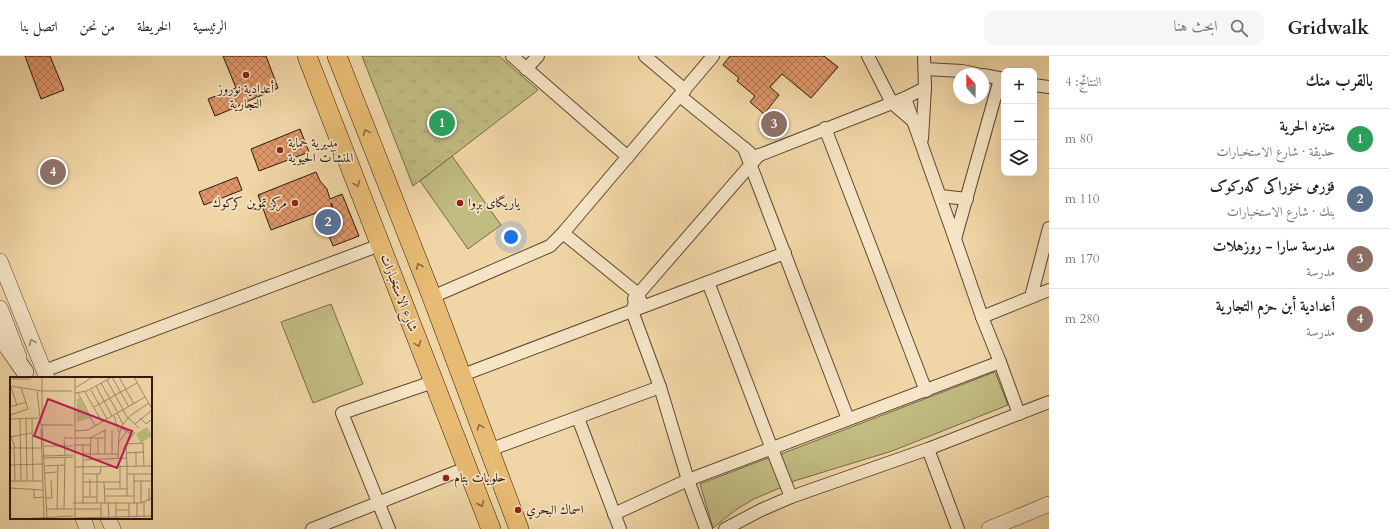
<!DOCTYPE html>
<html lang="ar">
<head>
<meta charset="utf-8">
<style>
  :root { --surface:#fff; --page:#f6f6f6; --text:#222; --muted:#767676; --line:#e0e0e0; --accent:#ea580c }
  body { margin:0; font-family:Cardo,Amiri,serif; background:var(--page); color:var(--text); direction:rtl }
  .controls { position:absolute; right:12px; top:12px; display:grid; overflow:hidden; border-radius:8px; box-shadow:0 4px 16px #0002 }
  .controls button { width:36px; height:36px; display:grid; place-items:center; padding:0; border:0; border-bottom:1px solid var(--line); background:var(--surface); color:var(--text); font:20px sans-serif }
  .compass { position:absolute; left:953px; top:12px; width:36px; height:36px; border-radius:50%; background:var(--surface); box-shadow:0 4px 16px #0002; rotate:339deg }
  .you { position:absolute; left:511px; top:181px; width:14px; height:14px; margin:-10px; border:3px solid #fff; border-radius:50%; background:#1a73e8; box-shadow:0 0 0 6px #1a73e833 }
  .badge { display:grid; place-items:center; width:26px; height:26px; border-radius:50%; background:var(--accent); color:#fff; font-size:13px; font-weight:700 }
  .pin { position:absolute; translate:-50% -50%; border:2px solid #fff; box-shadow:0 1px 4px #0006 }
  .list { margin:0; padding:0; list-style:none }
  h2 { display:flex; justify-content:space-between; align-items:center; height:52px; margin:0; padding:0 16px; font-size:17px }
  h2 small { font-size:13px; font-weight:400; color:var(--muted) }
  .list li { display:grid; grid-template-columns:26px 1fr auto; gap:12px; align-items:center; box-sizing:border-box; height:60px; padding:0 16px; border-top:1px solid var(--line) }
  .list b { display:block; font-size:15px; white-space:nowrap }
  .list p { margin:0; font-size:13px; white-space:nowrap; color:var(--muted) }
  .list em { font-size:13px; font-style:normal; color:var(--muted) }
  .icon { flex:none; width:22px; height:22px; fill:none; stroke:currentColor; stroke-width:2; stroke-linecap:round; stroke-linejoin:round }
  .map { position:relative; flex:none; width:1049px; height:473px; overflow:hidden; direction:ltr }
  header { display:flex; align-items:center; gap:24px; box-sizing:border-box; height:56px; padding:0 20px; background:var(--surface); border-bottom:1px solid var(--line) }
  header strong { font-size:19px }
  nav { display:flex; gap:22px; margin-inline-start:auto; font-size:14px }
  .search { width:280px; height:36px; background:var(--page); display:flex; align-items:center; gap:10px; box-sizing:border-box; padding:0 14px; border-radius:12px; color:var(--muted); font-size:15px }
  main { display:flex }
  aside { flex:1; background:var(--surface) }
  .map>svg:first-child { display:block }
</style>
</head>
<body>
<header>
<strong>Gridwalk</strong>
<div class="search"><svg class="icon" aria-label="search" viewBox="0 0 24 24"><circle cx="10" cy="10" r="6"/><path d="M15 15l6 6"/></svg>ابحث هنا</div>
<nav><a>الرئيسية</a><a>الخريطة</a><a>من نحن</a><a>اتصل بنا</a></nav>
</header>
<main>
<aside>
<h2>بالقرب منك<small>النتائج: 4</small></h2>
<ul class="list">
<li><span class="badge" style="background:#2e9e5b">1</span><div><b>متنزه الحرية</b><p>حديقة · شارع الاستخبارات</p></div><em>80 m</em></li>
<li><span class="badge" style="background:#5c6f8a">2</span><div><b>فۆرمی خۆراکی کەرکوک</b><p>بنك · شارع الاستخبارات</p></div><em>110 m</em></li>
<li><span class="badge" style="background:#8d6e63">3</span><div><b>مدرسة سارا - روزهلات</b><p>مدرسة</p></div><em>170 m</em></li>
<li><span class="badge" style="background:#8d6e63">4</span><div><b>أعدادية أبن حزم التجارية</b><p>مدرسة</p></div><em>280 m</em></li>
</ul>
</aside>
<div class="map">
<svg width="1049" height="473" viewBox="0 0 1049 473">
  <defs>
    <pattern id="park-tufts" width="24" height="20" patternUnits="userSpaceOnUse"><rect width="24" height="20" fill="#c1bc82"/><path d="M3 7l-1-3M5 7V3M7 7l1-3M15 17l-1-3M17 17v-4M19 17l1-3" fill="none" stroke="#a6a16f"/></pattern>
    <pattern id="building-cross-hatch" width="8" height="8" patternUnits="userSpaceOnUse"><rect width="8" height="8" fill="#df9769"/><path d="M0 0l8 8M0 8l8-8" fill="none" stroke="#b57a55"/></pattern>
  </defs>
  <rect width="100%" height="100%" fill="#f0d6a6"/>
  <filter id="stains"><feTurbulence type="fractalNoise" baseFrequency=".005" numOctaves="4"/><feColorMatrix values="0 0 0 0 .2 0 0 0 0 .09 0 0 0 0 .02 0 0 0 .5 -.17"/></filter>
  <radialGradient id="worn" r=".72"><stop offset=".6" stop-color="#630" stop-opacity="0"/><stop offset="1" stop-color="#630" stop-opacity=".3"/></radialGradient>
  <g fill="#c1bc82" stroke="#786a47">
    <path d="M452,100L501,169L468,193L420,125Z"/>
    <path d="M331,248L363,328L313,347L281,266Z"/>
    <path d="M995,316L1008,349L892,395L791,426L781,398Z"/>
    <path d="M771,401L782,431L754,443L737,453L713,472L700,428Z"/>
  </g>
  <path fill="url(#park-tufts)" stroke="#786a47" d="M362,0H499L538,34L413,130Z"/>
  <g fill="url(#building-cross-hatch)" stroke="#2e180c">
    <path d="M25,0H50L64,34L41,43Z"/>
    <path d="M223,0H266L278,32L239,49V50L215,60L208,43L236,32Z"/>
    <path d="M730,0H824L838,11L811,42L782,18L770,31L779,39L764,58L750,46L755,40L737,25L739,22L723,9Z"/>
    <path d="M300,73L309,96L259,115L251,93Z"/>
    <path d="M316,116L320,125L327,133L330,143L342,138L359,180L333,190L327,175L340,170L331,147L332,151L271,174L258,139Z"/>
    <path d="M237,121L242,134L204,149L199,136Z"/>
  </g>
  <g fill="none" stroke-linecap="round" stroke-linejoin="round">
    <g stroke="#5e4832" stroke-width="14">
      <g id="minor">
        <path d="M512,0L628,101"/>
        <path d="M645,0L685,34"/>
        <path d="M868,0L892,47L913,65"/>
        <path d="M526,13L538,0"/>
        <path d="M925,13L962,15L977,18"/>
        <path d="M983,19L1004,23"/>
        <path d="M1034,29L1049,31"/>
        <path d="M680,40L750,97"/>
        <path d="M905,42L955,183L982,261L1000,306L1019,358"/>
        <path d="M825,72L926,335"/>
        <path d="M922,83L925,32L924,0"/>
        <path d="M744,92L848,363"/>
        <path d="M752,102L905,42L925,32"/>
        <path d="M940,140L967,143"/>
        <path d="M563,177L638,238L641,246"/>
        <path d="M955,183L1000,23"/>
        <path d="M708,226L772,393L791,441"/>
        <path d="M638,238L632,255L660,331L688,424L706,473"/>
        <path d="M432,241L550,190L563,177L713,0"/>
        <path d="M1031,241L1049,172"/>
        <path d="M634,243L759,99"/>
        <path d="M982,261L1049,234"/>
        <path d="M44,315L380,189"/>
        <path d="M460,320L785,197"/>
        <path d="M578,362L620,473"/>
        <path d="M928,393L958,473"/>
        <path d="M489,394L660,331"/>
        <path d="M614,458L688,424L1000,306"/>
        <path d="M312,473L466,412"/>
        <path d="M389,473L342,357L433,326"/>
        <path d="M725,473L761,454L791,441L928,393L1049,346"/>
      </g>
    </g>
    <g stroke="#5e4832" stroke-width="16">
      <g id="tertiary">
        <path d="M0,205L47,322"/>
        <path d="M0,252L19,301"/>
        <path d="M83,462L87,473"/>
        <path d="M108,462L113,473"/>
        <path d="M989,473L1049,448"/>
      </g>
    </g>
    <g stroke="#2e180c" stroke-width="18">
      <path id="secondary" d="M0,280L25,316"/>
    </g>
    <g stroke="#2e180c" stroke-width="20">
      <g id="primary">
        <path d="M307,0L491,473"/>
        <path d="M337,0L432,241L519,473"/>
      </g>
    </g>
    <use href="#minor" stroke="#f5e4c5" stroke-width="12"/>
    <use href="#tertiary" stroke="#f5e4c5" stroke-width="15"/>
    <use href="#secondary" stroke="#f5e4c5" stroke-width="17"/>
    <use href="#primary" stroke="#e8bb73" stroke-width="19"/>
  </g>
  <defs><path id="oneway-chevron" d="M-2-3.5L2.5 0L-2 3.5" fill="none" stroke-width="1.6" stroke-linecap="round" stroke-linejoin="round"/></defs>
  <g stroke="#8b6a40">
    <use href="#oneway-chevron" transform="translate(366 76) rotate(-112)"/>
    <use href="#oneway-chevron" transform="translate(357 128) rotate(69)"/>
    <use href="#oneway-chevron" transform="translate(419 210) rotate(-112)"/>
    <use href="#oneway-chevron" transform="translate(418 288) rotate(69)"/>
    <use href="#oneway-chevron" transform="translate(480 371) rotate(-111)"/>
    <use href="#oneway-chevron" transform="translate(481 448) rotate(68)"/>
  </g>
  <use stroke="#9b8872" href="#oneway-chevron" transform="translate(32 286) rotate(-112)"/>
  <g fill="#8f2418" stroke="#f5e4c5" stroke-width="1.5">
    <circle cx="246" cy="19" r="4"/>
    <circle cx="280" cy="94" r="4"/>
    <circle cx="295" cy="147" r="4"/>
    <circle cx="460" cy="147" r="4"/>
    <circle cx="446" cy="422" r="4"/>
    <circle cx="518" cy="454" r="4"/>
  </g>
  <g text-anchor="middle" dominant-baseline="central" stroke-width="3.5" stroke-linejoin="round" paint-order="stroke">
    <g font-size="13" fill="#2e180c" stroke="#f5e4c5" text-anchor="start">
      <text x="246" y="33" text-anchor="middle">أعدادية نوروز<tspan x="246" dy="15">التجارية</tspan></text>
      <text x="288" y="87">مديرية حماية<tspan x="288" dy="15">المنشآت الحيوية</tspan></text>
      <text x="287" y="147" text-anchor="end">مركز تموين كركوك</text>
      <text x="468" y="147">یاریگای بڕوا</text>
      <text x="454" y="422">حلويات بتام</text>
      <text x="526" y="454">اسماك البحري</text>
    </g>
    <g font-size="13" fill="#2e180c" stroke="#f5e4c5">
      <text transform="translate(399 237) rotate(69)">شارع الاستخبارات</text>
    </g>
  </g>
  <g transform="translate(10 321)">
    <rect width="142" height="142" fill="#f0d6a6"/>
    <path d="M137,50L142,59L131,66L126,57Z" fill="#c1bc82"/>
    <path d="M69,20L80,41L67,45V22Z" fill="#c1bc82"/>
    <path fill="none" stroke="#a28a68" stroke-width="1" d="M32,0V42M102,0L119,30M109,0L124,27M124,0L142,32M2,2H21M97,3L117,40L129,51M91,6L108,36M0,9L32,14H62M86,9L102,39M1,10L7,28M65,11L83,0M81,13L97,42M27,14L31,48M75,15L92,45M65,16L77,14L102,0M68,16L85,49M0,30L16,25M84,30L127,6M107,36L113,47M0,38L18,32L11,11M104,39L109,55M16,41L17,104M22,41L23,104M130,41L136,47L141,43M0,42L29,41M10,42L11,104M32,47L37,142M125,47L142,33M32,48H63M31,51L34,142M111,51L123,58M95,52V76M102,53V77M65,54L78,53L135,20M0,56L5,71M109,57L113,47L121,38L139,26M0,60L22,56M65,61H95M80,61L95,53M109,65L117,54M117,67L133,66L134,89M65,68H81M73,68V126M116,68L117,89M33,69H63M0,71H31M4,71L5,104M113,72L125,55M126,75V89M116,76L134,75M73,77H108M88,77V61M55,78L54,61H63M33,79L63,78M34,81L63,80M108,81L109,57M80,82L81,60M73,83L116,81M0,88L32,87M34,89L55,88M117,89V119M65,90L142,89M34,96L47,95M74,97H90L91,90M117,97H142M124,97V126M0,104H32M124,104H142M131,104V126M73,105H110M94,105L95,126M0,111L33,113M95,112H117M110,112V89M24,113V121L33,120M95,119H124M73,120H87M80,120V102M35,121H42L41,103M139,124V111M106,125V141M63,126H131L142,121M87,126V97M91,126V141M98,126L99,141M119,126V140M36,132H63M47,132L48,88M54,132L55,80M65,132H91M106,133H119M127,140V126M134,140V125M65,141L142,139M10,142L63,139M65,142V0"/>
    <path fill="#c2185b" fill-opacity="0.15" stroke="#c2185b" stroke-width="2" d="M38,22L122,54L107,91L24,59Z"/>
    <rect width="142" height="142" fill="none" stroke="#2e180c" stroke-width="2"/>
  </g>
  <rect width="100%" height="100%" filter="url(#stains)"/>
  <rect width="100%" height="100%" fill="url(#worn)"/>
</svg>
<div class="controls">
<button>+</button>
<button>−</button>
<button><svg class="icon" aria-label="layers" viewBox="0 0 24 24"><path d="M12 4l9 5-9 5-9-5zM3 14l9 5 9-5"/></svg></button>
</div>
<svg class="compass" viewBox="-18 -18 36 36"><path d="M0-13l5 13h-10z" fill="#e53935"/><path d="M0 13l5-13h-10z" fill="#767676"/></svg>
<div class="you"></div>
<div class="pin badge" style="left:442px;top:67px;background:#2e9e5b">1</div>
<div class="pin badge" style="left:328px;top:166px;background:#5c6f8a">2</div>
<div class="pin badge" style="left:774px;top:68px;background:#8d6e63">3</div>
<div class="pin badge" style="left:53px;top:116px;background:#8d6e63">4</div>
</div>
</main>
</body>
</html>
